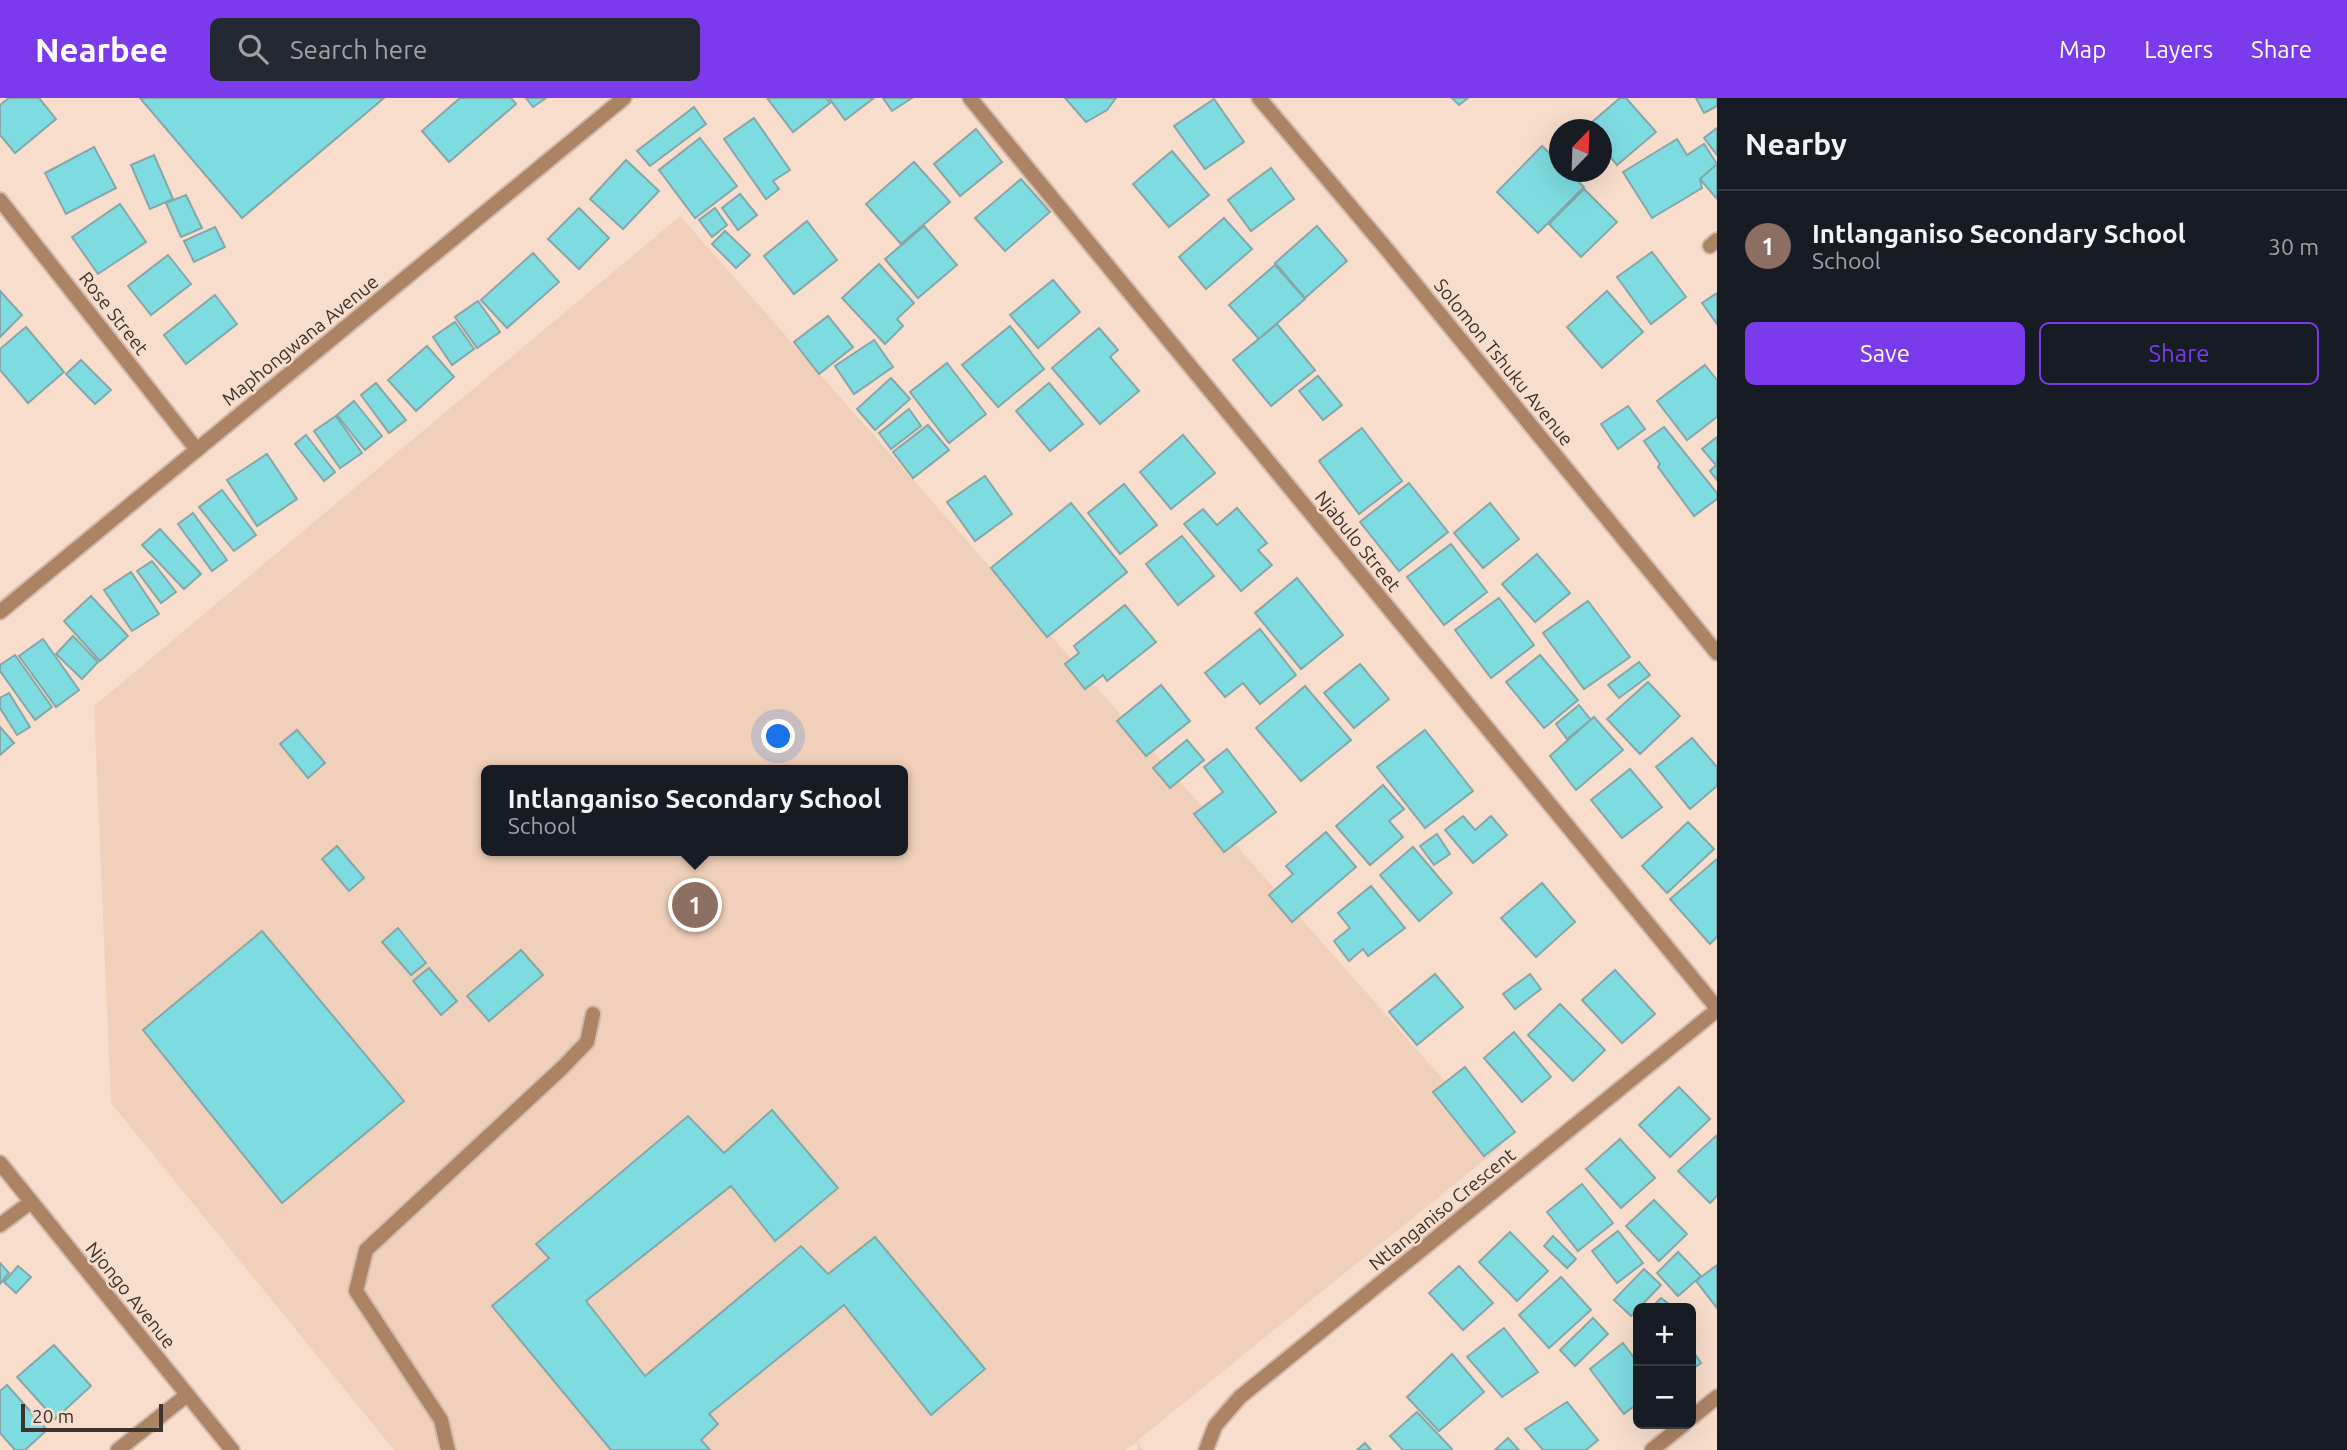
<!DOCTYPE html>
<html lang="en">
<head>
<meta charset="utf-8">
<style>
  :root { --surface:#171b24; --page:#242831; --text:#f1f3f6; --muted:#9ea1a6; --line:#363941; --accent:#7c3aed }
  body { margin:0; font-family:Ubuntu,sans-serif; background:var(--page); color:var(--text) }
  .controls { position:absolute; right:21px; bottom:21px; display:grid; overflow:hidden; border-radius:10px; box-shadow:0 7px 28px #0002 }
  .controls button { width:63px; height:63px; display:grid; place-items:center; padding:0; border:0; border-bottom:2px solid var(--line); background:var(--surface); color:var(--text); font:35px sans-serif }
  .compass { position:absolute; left:1549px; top:21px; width:63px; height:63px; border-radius:50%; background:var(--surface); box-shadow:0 7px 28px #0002; rotate:23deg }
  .scale { position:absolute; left:21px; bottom:18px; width:142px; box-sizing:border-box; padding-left:7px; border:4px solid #3d322c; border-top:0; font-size:19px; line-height:24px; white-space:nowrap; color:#3d322c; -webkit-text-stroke:5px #f8ddcc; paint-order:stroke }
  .you { position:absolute; left:779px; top:639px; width:24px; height:24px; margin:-18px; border:5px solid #fff; border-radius:50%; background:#1a73e8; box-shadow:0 0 0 10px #1a73e833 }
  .badge { display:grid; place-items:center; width:46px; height:46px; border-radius:50%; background:var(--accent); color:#fff; font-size:23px; font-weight:700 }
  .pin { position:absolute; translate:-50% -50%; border:4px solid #fff; box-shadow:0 2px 7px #0006 }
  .popup { position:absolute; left:481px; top:667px; width:427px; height:91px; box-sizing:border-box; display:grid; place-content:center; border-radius:10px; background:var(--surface); filter:drop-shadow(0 2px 5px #0005); font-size:23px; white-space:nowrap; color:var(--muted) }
  .popup b { font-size:26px; color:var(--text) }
  .popup::after { content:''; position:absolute; left:50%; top:100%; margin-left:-14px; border:14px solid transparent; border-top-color:var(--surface) }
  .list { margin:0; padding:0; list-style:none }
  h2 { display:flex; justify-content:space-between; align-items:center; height:91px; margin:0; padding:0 28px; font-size:30px }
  h2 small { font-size:23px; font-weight:400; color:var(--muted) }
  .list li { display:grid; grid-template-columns:46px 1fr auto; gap:21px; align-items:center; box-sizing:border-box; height:112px; padding:0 28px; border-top:2px solid var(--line) }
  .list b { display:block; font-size:26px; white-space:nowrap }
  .list p { margin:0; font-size:23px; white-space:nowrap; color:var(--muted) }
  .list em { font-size:23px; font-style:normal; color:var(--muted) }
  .actions { display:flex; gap:14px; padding:21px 28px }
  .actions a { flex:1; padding:16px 0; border:2px solid var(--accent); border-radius:10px; text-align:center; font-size:24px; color:var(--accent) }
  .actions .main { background:var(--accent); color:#fff }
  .icon { flex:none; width:38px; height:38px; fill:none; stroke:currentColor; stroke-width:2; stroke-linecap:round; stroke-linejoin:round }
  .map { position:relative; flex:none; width:1717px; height:1352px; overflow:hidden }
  header { display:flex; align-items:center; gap:42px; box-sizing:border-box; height:98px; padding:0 35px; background:var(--accent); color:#fff }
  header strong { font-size:33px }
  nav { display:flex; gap:38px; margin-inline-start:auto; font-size:24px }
  .search { width:490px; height:63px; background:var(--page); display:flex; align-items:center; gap:18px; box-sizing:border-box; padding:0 24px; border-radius:10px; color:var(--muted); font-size:26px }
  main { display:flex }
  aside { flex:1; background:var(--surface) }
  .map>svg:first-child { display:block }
</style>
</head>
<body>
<header>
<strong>Nearbee</strong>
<div class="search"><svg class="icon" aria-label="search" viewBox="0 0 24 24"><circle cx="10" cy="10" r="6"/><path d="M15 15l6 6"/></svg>Search here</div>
<nav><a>Map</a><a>Layers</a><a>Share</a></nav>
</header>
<main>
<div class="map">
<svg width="1717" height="1352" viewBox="0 0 1717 1352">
  <rect width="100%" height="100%" fill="#f8ddcc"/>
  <path fill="#f0d0ba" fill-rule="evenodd" d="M680,118L1502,1048L1138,1342L1142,1352H1138L1137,1344L1126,1352H394L111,1005L94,608ZM487,672H903V753H487Z"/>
  <g fill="#7edce1" stroke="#85a7a9" stroke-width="2">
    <path d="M9,0H39L56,21L15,55L0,37V7Z"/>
    <path d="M140,0H384L242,120Z"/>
    <path d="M460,0H511L516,6L449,64L422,33Z"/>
    <path d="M526,0H546L533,9Z"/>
    <path d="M767,0H826L830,5L793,34Z"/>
    <path d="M829,0H874L845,22Z"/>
    <path d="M883,0H912L892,13Z"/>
    <path d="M1065,0H1116L1107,12L1086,24Z"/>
    <path d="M1452,0H1468L1459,7Z"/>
    <path d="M1620,0H1626L1656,34L1617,67L1602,49V32L1585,30Z"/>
    <path d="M1696,0H1717V8L1704,15Z"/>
    <path d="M1214,1L1244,44L1205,71L1174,28Z"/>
    <path d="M694,9L706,26L650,68L637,53Z"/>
    <path d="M754,20L790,72L773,83L779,91L766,101L724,41Z"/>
    <path d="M1717,30V57L1704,40Z"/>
    <path d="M976,31L1002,64L960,98L934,66Z"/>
    <path d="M700,40L737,88L695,120L659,72Z"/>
    <path d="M1677,41L1687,57L1704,46L1717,66L1700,81L1702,90L1652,120L1623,74Z"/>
    <path d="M1542,48L1560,65V74H1568L1584,89L1538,135L1497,94Z"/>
    <path d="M94,49L116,90L66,116L45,75Z"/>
    <path d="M1172,53L1209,97L1169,129L1133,86Z"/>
    <path d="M154,57L173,101L150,111L131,67Z"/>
    <path d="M626,62L659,93L623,131L590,101Z"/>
    <path d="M914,64L950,104L901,146L866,106Z"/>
    <path d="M1717,66V101L1700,81Z"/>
    <path d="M1271,70L1294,101L1251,133L1228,102Z"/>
    <path d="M1021,81L1050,114L1005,153L975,120Z"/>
    <path d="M1584,91L1617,124L1581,159L1549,126Z"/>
    <path d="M740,96L757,117L738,132L722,110Z"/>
    <path d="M186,97L202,130L181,139L166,105Z"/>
    <path d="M120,106L146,144L98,176L72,139Z"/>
    <path d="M579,110L609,140L579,171L548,141Z"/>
    <path d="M715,110L727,127L712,139L699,122Z"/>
    <path d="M1224,120L1252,151L1206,191L1179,159Z"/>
    <path d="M807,123L837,162L794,196L764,158Z"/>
    <path d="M924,128L957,167L918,200L885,161Z"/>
    <path d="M1317,128L1347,163L1305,200L1275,165Z"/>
    <path d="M215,129L225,149L194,164L184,143Z"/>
    <path d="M725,133L750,157L736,170L712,146Z"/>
    <path d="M1652,154L1686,199L1651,226L1617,179Z"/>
    <path d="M533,155L559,184L507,230L481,202Z"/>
    <path d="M168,157L191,186L151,217L128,188Z"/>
    <path d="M879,166L914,205L897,221L903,228L885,246L842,200Z"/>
    <path d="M1275,167L1305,201L1259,241L1229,207Z"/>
    <path d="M1053,182L1080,214L1038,250L1010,217Z"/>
    <path d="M0,193L22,217L0,239Z"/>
    <path d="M1607,193L1643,234L1602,270L1567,229Z"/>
    <path d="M1717,195V226L1702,205Z"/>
    <path d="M215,197L237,226L186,266L164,237Z"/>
    <path d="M478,203L500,234L477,250L455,219Z"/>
    <path d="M828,218L853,249L819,276L794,244Z"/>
    <path d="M455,224L474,251L452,267L433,239Z"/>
    <path d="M1277,226L1315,272L1271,308L1233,262Z"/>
    <path d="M1010,228L1044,271L998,309L962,267Z"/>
    <path d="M26,229L64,274L28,305L0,272V251Z"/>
    <path d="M1099,230L1118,252L1110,259L1139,293L1100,326L1052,270Z"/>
    <path d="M874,242L893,269L854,296L835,268Z"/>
    <path d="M427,248L454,279L416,313L388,282Z"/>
    <path d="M81,262L111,292L95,306L66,276Z"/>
    <path d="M947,265L986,316L949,345L910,294Z"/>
    <path d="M1705,267L1717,282V319L1687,342L1657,303Z"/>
    <path d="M1318,278L1342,307L1323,322L1299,293Z"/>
    <path d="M891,280L910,301L875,332L857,311Z"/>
    <path d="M376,285L406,322L389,335L361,297Z"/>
    <path d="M1049,285L1083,326L1050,353L1016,313Z"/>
    <path d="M354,303L382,338L365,352L337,317Z"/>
    <path d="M1628,308L1645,331L1618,351L1601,326Z"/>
    <path d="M909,311L921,328L891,351L879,335Z"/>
    <path d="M336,318L362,355L340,370L314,333Z"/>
    <path d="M928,327L949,352L913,380L893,354Z"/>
    <path d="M1664,329L1717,395V401L1694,418L1658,369L1660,366L1644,343Z"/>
    <path d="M1362,330L1402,383L1359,416L1319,363Z"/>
    <path d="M306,337L335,374L324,383L295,346Z"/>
    <path d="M1183,337L1215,375L1171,411L1140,374Z"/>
    <path d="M1717,339V382L1710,373L1716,367L1702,351Z"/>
    <path d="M267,356L297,401L257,428L227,382Z"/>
    <path d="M985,378L1012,416L975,443L947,404Z"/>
    <path d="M1409,385L1448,434L1399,473L1360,424Z"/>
    <path d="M1124,386L1157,427L1120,456L1088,415Z"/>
    <path d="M222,392L256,437L234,453L199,409Z"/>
    <path d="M1071,405L1127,474L1047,539L991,470Z"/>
    <path d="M1490,405L1519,441L1483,470L1454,435Z"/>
    <path d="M1237,410L1267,445L1258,452L1272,467L1241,493L1184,426L1203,411L1217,427Z"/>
    <path d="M193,415L227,462L212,473L178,426Z"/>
    <path d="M160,431L201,476L184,491L142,447Z"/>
    <path d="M1182,438L1214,478L1178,507L1146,466Z"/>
    <path d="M1451,446L1487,494L1444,527L1407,479Z"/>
    <path d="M1537,456L1570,495L1535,524L1502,486Z"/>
    <path d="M152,463L176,494L161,505L137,473Z"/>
    <path d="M131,474L159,516L132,533L104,492Z"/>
    <path d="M1297,480L1343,537L1301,571L1255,515Z"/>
    <path d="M91,498L128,538L100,563L64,523Z"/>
    <path d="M1499,500L1534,547L1491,580L1455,532Z"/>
    <path d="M1588,503L1630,559L1584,591L1543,535Z"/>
    <path d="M1125,507L1156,544L1107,583L1103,577L1085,591L1065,566L1079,555L1074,548Z"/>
    <path d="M1260,531L1296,577L1260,606L1243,585L1225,599L1205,575Z"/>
    <path d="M73,538L98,564L82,581L56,556Z"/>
    <path d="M43,541L79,592L56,609L19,558Z"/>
    <path d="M15,557L52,609L35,622L0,573V567Z"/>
    <path d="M1540,557L1578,602L1544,630L1506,584Z"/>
    <path d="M1639,564L1650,577L1619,600L1608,587Z"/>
    <path d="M1360,566L1389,601L1354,630L1324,595Z"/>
    <path d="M1648,584L1680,618L1640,656L1607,621Z"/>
    <path d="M1161,587L1190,623L1146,658L1117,623Z"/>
    <path d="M1305,588L1351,642L1301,683L1256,630Z"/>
    <path d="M9,595L30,629L17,637L0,610V600Z"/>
    <path d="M1579,607L1591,622L1567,641L1556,626Z"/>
    <path d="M1594,619L1623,652L1576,692L1550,658Z"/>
    <path d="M0,629L14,645L0,657Z"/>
    <path d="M297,632L325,665L308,680L280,646Z"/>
    <path d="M1425,632L1473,693L1425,730L1377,669Z"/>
    <path d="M1692,640L1717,669V688L1690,711L1656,669Z"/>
    <path d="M1187,642L1204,662L1170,690L1153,670Z"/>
    <path d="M1227,651L1276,714L1224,754L1194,716L1223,694L1204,669Z"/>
    <path d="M1630,671L1662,709L1622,740L1591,702Z"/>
    <path d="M1383,687L1404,711L1389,723L1403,739L1370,767L1336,728Z"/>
    <path d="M1463,718L1475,732L1491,718L1507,737L1473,765L1445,732Z"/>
    <path d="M1688,724L1714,751L1667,795L1642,768Z"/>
    <path d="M1326,734L1356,769L1292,824L1269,797L1293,776L1286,768Z"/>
    <path d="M1437,736L1450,756L1434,767L1420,748Z"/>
    <path d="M337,748L364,780L349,793L322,761Z"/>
    <path d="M1413,749L1452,795L1419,823L1380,777Z"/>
    <path d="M1717,761V839L1710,846L1670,801Z"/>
    <path d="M1542,785L1575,824L1536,859L1501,820Z"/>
    <path d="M1371,788L1405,830L1368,858L1363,851L1349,863L1334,843L1350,830L1338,815Z"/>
    <path d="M398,830L426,865L411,877L382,844Z"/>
    <path d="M262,833L404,1003L282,1105L143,932Z"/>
    <path d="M521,852L543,877L489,923L467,898Z"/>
    <path d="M429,870L457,903L441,917L413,883Z"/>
    <path d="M1615,872L1655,916L1622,945L1582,902Z"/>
    <path d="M1435,876L1463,909L1417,947L1389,914Z"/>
    <path d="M1530,876L1541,891L1515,911L1503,896Z"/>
    <path d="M1560,906L1605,952L1573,983L1528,937Z"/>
    <path d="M1514,934L1551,979L1522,1004L1484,960Z"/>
    <path d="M1465,969L1515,1034L1484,1058L1433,994Z"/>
    <path d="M1679,989L1710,1021L1670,1059L1639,1027Z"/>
    <path d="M772,1012L838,1090L775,1143L731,1088L586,1203L645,1278L801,1148L828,1176L875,1139L985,1271L931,1317L844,1207L709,1316L718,1326L701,1342L710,1352H611L492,1208L549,1160L536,1146L688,1018L724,1055Z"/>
    <path d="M1717,1037V1098L1710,1105L1678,1073Z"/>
    <path d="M1620,1041L1655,1080L1621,1110L1586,1071Z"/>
    <path d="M1582,1086L1613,1125L1578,1153L1547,1114Z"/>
    <path d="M1654,1102L1687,1136L1659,1163L1626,1128Z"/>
    <path d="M1618,1133L1643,1165L1617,1185L1592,1153Z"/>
    <path d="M1510,1134L1548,1173L1517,1203L1479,1164Z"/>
    <path d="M1553,1138L1576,1161L1567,1170L1544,1148Z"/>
    <path d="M1678,1154L1701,1178L1678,1198L1657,1175Z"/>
    <path d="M0,1165L9,1175L0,1186Z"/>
    <path d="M1717,1167V1210L1696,1183Z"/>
    <path d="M18,1168L31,1179L16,1195L4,1184Z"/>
    <path d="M1459,1168L1493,1205L1463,1232L1429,1195Z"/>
    <path d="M1644,1171L1661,1187L1631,1218L1614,1202Z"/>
    <path d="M1561,1179L1591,1212L1549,1250L1519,1217Z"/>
    <path d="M1661,1200L1674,1210H1651Z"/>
    <path d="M1593,1220L1608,1236L1575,1268L1560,1252Z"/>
    <path d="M1504,1230L1538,1274L1502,1299L1467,1259Z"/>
    <path d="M1623,1245L1638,1265V1305L1624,1316L1590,1271Z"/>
    <path d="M54,1247L91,1288L55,1321L17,1279Z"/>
    <path d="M1691,1250L1701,1265L1691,1272Z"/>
    <path d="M1452,1256L1484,1294L1439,1333L1407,1299Z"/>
    <path d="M7,1287L47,1332L25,1352H15L0,1335V1293Z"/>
    <path d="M1567,1304L1598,1342L1586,1352H1543L1525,1331Z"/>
    <path d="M1417,1314L1452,1351L1451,1352H1403L1390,1338Z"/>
    <path d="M1508,1340L1519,1352H1495Z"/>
    <path d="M1365,1345L1371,1352H1357Z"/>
  </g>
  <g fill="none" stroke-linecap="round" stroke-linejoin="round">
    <g stroke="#d3bbac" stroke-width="18">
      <g id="service">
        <path d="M1710,148L1717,142"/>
        <path d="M0,1127L31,1104"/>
        <path d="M448,1352L441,1322L356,1193L366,1152L562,970L587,944L593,916"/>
      </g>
    </g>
    <g stroke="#d3bbac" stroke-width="18">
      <g id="minor">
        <path d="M970,0L1717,910"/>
        <path d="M0,102L197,352"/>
        <path d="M1691,1320L1717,1299"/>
        <path d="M118,1352L187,1297"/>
        <path d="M1206,1352L1215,1328L1240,1299L1717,912"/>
        <path d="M1652,1352L1684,1326"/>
      </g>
    </g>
    <g stroke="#d3bbac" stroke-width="18">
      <g id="tertiary">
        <path d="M1259,0L1384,148L1717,555"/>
        <path d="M0,514L624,0"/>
        <path d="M0,1065L232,1352"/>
      </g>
    </g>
    <use href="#service" stroke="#ad8365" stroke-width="14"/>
    <use href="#minor" stroke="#ad8365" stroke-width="14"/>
    <use href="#tertiary" stroke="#ad8365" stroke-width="14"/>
  </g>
  <g text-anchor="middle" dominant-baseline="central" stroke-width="5" stroke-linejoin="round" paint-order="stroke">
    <g font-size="19" fill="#3d322c" stroke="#f8ddcc">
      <text transform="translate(114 215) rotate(52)">Rose Street</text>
      <text transform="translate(300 242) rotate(-39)">Maphongwana Avenue</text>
      <text transform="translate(1504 264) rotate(51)">Solomon Tshuku Avenue</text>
      <text transform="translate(1358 443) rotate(51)">Njabulo Street</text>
      <text transform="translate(1442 1111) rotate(-39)">Ntlanganiso Crescent</text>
      <text transform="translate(131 1197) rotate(51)">Njongo Avenue</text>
    </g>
  </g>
</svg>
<div class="controls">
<button>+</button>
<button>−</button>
</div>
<svg class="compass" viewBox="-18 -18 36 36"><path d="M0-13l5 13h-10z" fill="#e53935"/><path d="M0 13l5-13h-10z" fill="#9ea1a6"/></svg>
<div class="scale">20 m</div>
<div class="you"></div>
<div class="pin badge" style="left:695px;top:807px;background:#8d6e63">1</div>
<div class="popup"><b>Intlanganiso Secondary School</b>School</div>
</div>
<aside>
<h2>Nearby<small></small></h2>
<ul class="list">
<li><span class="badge" style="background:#8d6e63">1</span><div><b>Intlanganiso Secondary School</b><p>School</p></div><em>30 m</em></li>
</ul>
<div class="actions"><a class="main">Save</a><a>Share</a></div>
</aside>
</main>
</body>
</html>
